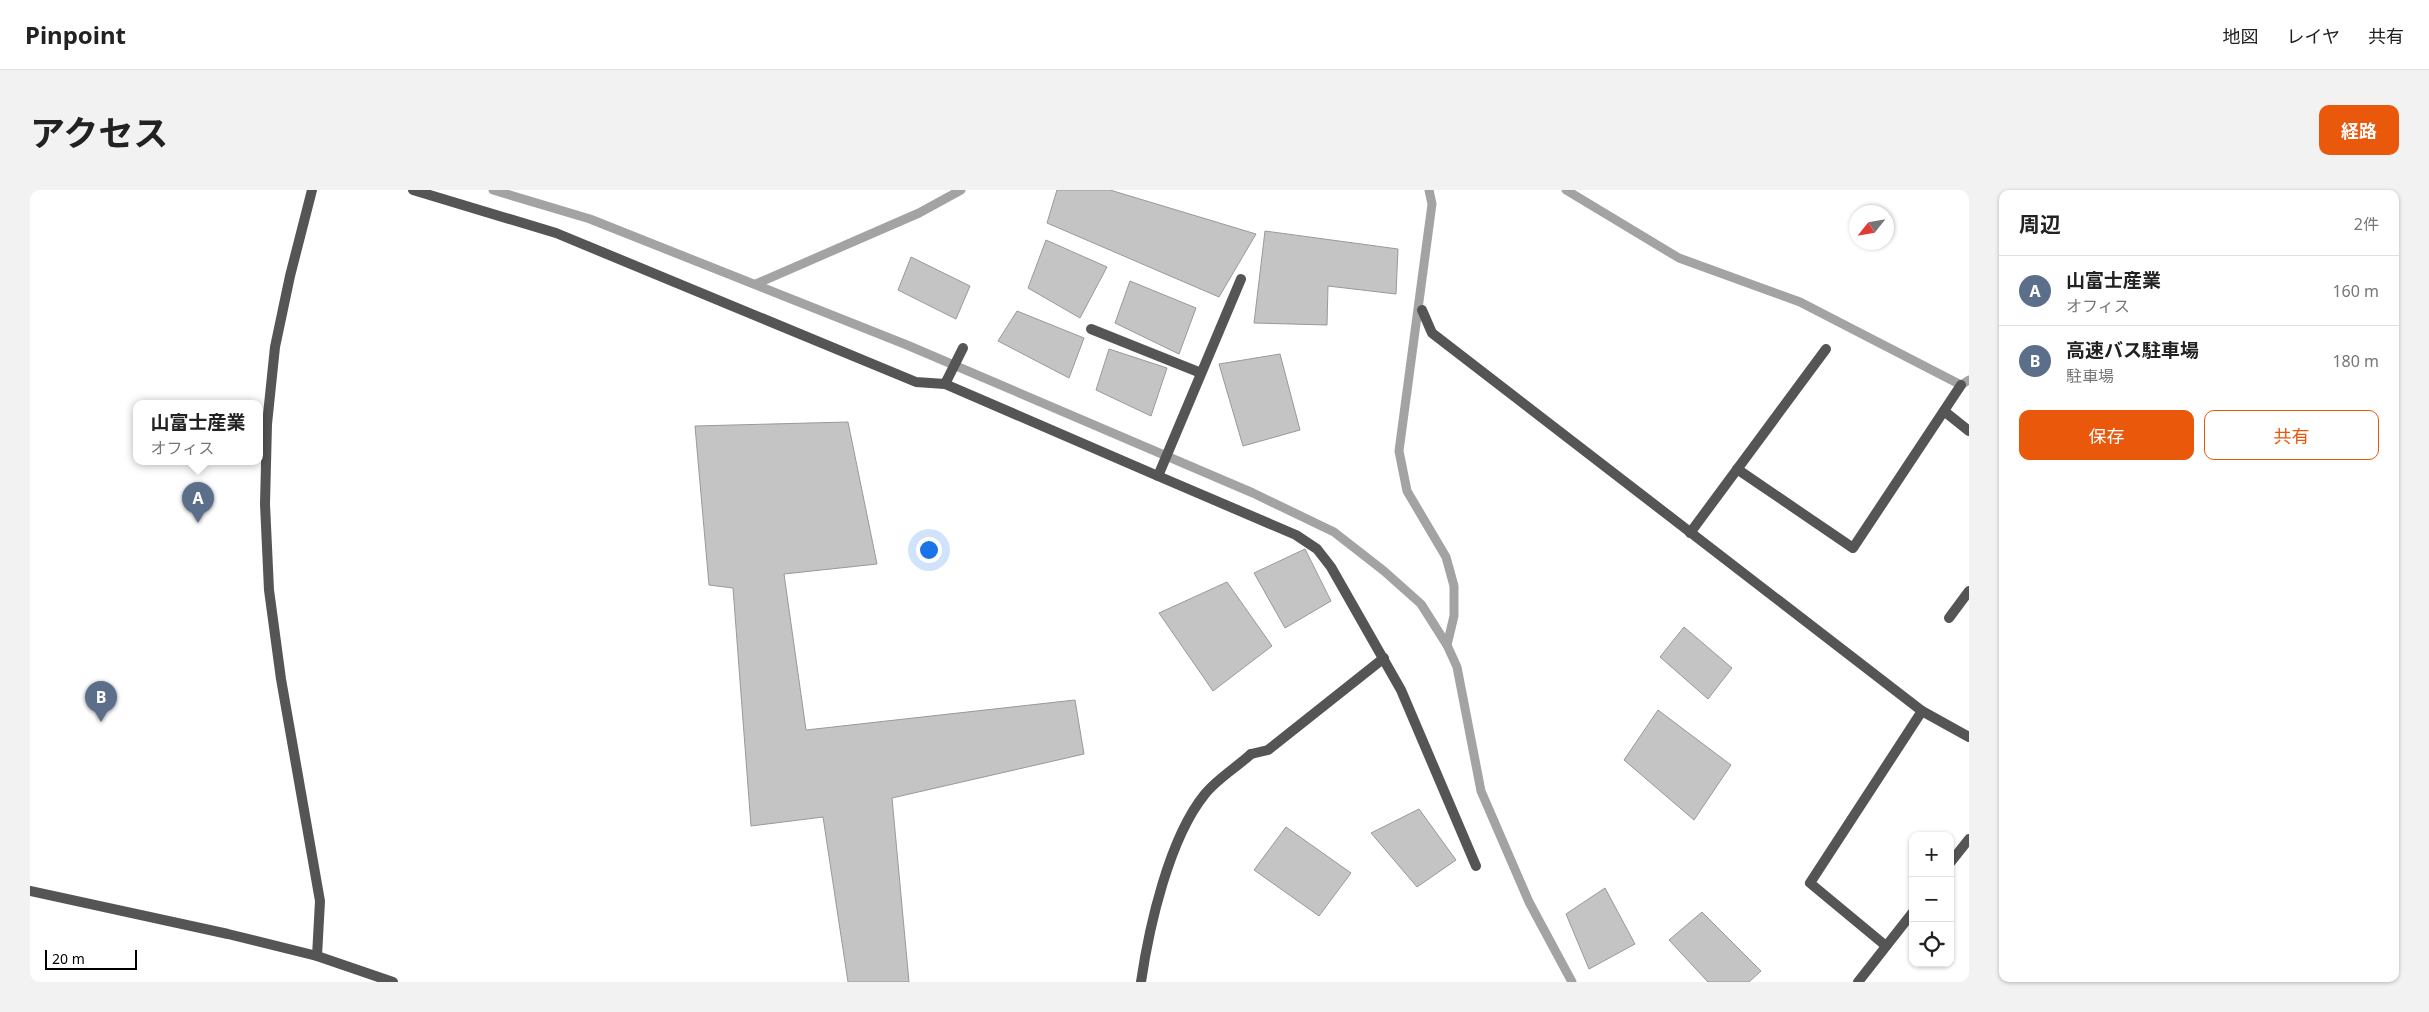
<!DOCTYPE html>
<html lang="ja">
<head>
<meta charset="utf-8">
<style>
  :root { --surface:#fff; --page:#f2f2f2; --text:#222; --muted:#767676; --line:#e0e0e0; --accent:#ea580c }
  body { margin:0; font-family:"Noto Sans","Noto Sans JP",sans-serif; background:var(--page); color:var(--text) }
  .controls { position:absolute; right:15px; bottom:15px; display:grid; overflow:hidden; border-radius:10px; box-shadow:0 1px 4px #0004 }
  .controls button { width:45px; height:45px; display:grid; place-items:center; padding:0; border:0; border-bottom:1px solid var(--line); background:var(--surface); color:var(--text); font:25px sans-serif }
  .compass { position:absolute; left:1819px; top:15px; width:45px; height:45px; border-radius:50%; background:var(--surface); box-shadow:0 1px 4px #0004; rotate:239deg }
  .scale { position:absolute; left:15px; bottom:12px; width:92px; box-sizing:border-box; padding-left:5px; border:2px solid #000; border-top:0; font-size:14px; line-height:18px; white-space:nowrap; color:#000; -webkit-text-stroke:4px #fff; paint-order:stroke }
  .you { position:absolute; left:898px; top:359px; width:18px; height:18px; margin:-12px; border:4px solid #fff; border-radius:50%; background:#1a73e8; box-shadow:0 0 0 8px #1a73e833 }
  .badge { display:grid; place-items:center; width:32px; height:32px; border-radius:50%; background:var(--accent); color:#fff; font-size:16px; font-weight:700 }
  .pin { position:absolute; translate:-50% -41px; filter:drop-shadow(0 1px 2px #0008) }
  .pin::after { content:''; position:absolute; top:26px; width:18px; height:15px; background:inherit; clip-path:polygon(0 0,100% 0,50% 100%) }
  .popup { position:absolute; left:103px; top:210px; width:130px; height:65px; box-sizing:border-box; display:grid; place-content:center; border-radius:10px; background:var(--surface); filter:drop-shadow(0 1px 4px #0005); font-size:16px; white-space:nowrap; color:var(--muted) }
  .popup b { font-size:19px; color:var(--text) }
  .popup::after { content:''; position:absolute; left:50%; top:100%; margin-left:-10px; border:10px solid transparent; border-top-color:var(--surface) }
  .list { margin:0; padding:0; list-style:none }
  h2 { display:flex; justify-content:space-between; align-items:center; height:65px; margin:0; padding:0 20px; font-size:21px }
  h2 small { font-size:16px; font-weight:400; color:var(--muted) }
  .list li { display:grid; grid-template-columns:32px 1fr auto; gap:15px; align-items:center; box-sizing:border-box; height:70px; padding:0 20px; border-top:1px solid var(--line) }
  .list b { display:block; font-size:19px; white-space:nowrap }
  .list p { margin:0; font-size:16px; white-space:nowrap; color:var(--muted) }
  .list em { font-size:16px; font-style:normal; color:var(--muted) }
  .actions { display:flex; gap:10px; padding:15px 20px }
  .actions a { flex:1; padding:11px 0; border:1px solid var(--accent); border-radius:10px; text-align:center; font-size:18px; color:var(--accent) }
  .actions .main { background:var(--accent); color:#fff }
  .icon { flex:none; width:28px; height:28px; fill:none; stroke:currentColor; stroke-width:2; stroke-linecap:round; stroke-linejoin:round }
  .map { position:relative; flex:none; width:1939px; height:792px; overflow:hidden; border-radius:10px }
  header { display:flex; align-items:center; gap:30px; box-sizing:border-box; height:70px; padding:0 25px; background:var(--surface); border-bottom:1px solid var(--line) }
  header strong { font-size:24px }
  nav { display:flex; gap:28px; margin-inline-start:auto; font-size:18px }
  .intro { display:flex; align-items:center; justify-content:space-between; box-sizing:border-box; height:120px; padding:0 30px }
  h1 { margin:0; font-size:35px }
  .button { padding:12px 22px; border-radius:10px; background:var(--accent); color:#fff; font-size:18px; font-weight:700 }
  main { display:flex; gap:30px; padding:0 30px }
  aside { flex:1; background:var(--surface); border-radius:10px; box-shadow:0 1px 4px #0004 }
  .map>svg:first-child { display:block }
</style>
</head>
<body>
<header>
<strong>Pinpoint</strong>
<nav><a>地図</a><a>レイヤ</a><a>共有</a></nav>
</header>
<div class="intro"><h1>アクセス</h1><a class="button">経路</a></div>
<main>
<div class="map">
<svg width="1939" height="792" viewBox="0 0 1939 792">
  <rect width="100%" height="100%" fill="#fff"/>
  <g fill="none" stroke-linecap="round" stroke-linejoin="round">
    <g stroke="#a3a3a3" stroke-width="9">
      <path d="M463,0L560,29L877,155L1223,303L1304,342L1354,381L1391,414L1417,455L1427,477L1451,601L1499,712L1542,792"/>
      <path d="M1399,0L1402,14L1369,261L1377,301L1416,367L1424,396V426L1417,455"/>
      <path d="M1536,0L1649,68L1770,112L1931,195L1939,190"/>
      <path d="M726,94L889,23L931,0"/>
    </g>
  </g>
  <g fill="#c4c4c4" stroke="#999">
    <path d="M1027,0H1080L1226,44L1189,107L1017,33Z"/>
    <path d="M1235,41L1368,59L1366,104L1298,96L1297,135L1224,133Z"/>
    <path d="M1016,50L1077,77L1050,128L998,98Z"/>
    <path d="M881,67L940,96L926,129L868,100Z"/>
    <path d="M1100,91L1166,118L1149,164L1085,133Z"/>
    <path d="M987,121L1054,148L1039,188L968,151Z"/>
    <path d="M1079,159L1137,178L1121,226L1066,200Z"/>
    <path d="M1250,164L1270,240L1213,256L1189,174Z"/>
    <path d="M818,232L847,374L754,384L776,540L1045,510L1054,564L862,608L879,792H818L793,627L721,636L703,398L679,395L665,236Z"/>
    <path d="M1275,359L1301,411L1255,438L1224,383Z"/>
    <path d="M1197,392L1242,456L1183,501L1129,423Z"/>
    <path d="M1654,437L1702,478L1678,509L1630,467Z"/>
    <path d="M1628,520L1701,575L1664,630L1594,570Z"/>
    <path d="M1389,619L1426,670L1387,697L1341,643Z"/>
    <path d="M1256,637L1321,683L1289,726L1224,680Z"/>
    <path d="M1575,698L1605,754L1559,779L1536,724Z"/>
    <path d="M1672,722L1731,781L1719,792H1678L1639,750Z"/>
  </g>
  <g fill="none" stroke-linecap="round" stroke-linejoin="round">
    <g stroke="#555" stroke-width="10">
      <path d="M1392,120L1402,143L1892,521L1939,547"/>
      <path d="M1221,564L1238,560L1354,468"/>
    </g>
    <g stroke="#555" stroke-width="10">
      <path d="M282,0L260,86L245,157L237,234L235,314L239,400L251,489L290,711L287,766"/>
      <path d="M383,0L526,43L886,192L915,194L933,158"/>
      <path d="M1061,139L1171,183"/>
      <path d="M915,194L1128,286L1211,89"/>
      <path d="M1914,221L1939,241"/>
      <path d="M1707,279L1823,358L1931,195"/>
      <path d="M1128,286L1266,345L1287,359L1301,377L1371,500L1446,676"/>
      <path d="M1660,343L1796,159"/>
      <path d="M1919,428L1939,401"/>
      <path d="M1920,673L1939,649"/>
      <path d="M0,701L198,744L287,766L363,792"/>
      <path d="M1856,756L1780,693L1892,521"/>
      <path d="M1111,792C1119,737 1139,648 1175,604C1187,589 1207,577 1221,564"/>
      <path d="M1828,792L1883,722"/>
    </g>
  </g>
</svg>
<div class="controls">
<button>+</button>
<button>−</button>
<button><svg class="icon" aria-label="locate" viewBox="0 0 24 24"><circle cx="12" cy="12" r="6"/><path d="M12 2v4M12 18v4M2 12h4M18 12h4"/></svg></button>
</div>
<svg class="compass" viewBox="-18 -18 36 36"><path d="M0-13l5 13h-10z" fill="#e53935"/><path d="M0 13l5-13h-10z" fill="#767676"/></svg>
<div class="scale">20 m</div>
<div class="you"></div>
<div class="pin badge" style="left:168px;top:333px;background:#5c6f8a">A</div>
<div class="popup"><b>山富士産業</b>オフィス</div>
<div class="pin badge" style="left:71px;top:532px;background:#5c6f8a">B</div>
</div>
<aside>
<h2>周辺<small>2件</small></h2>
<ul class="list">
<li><span class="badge" style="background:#5c6f8a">A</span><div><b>山富士産業</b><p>オフィス</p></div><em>160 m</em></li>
<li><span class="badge" style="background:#5c6f8a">B</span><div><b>高速バス駐車場</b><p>駐車場</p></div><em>180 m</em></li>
</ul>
<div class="actions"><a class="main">保存</a><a>共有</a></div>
</aside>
</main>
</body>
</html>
